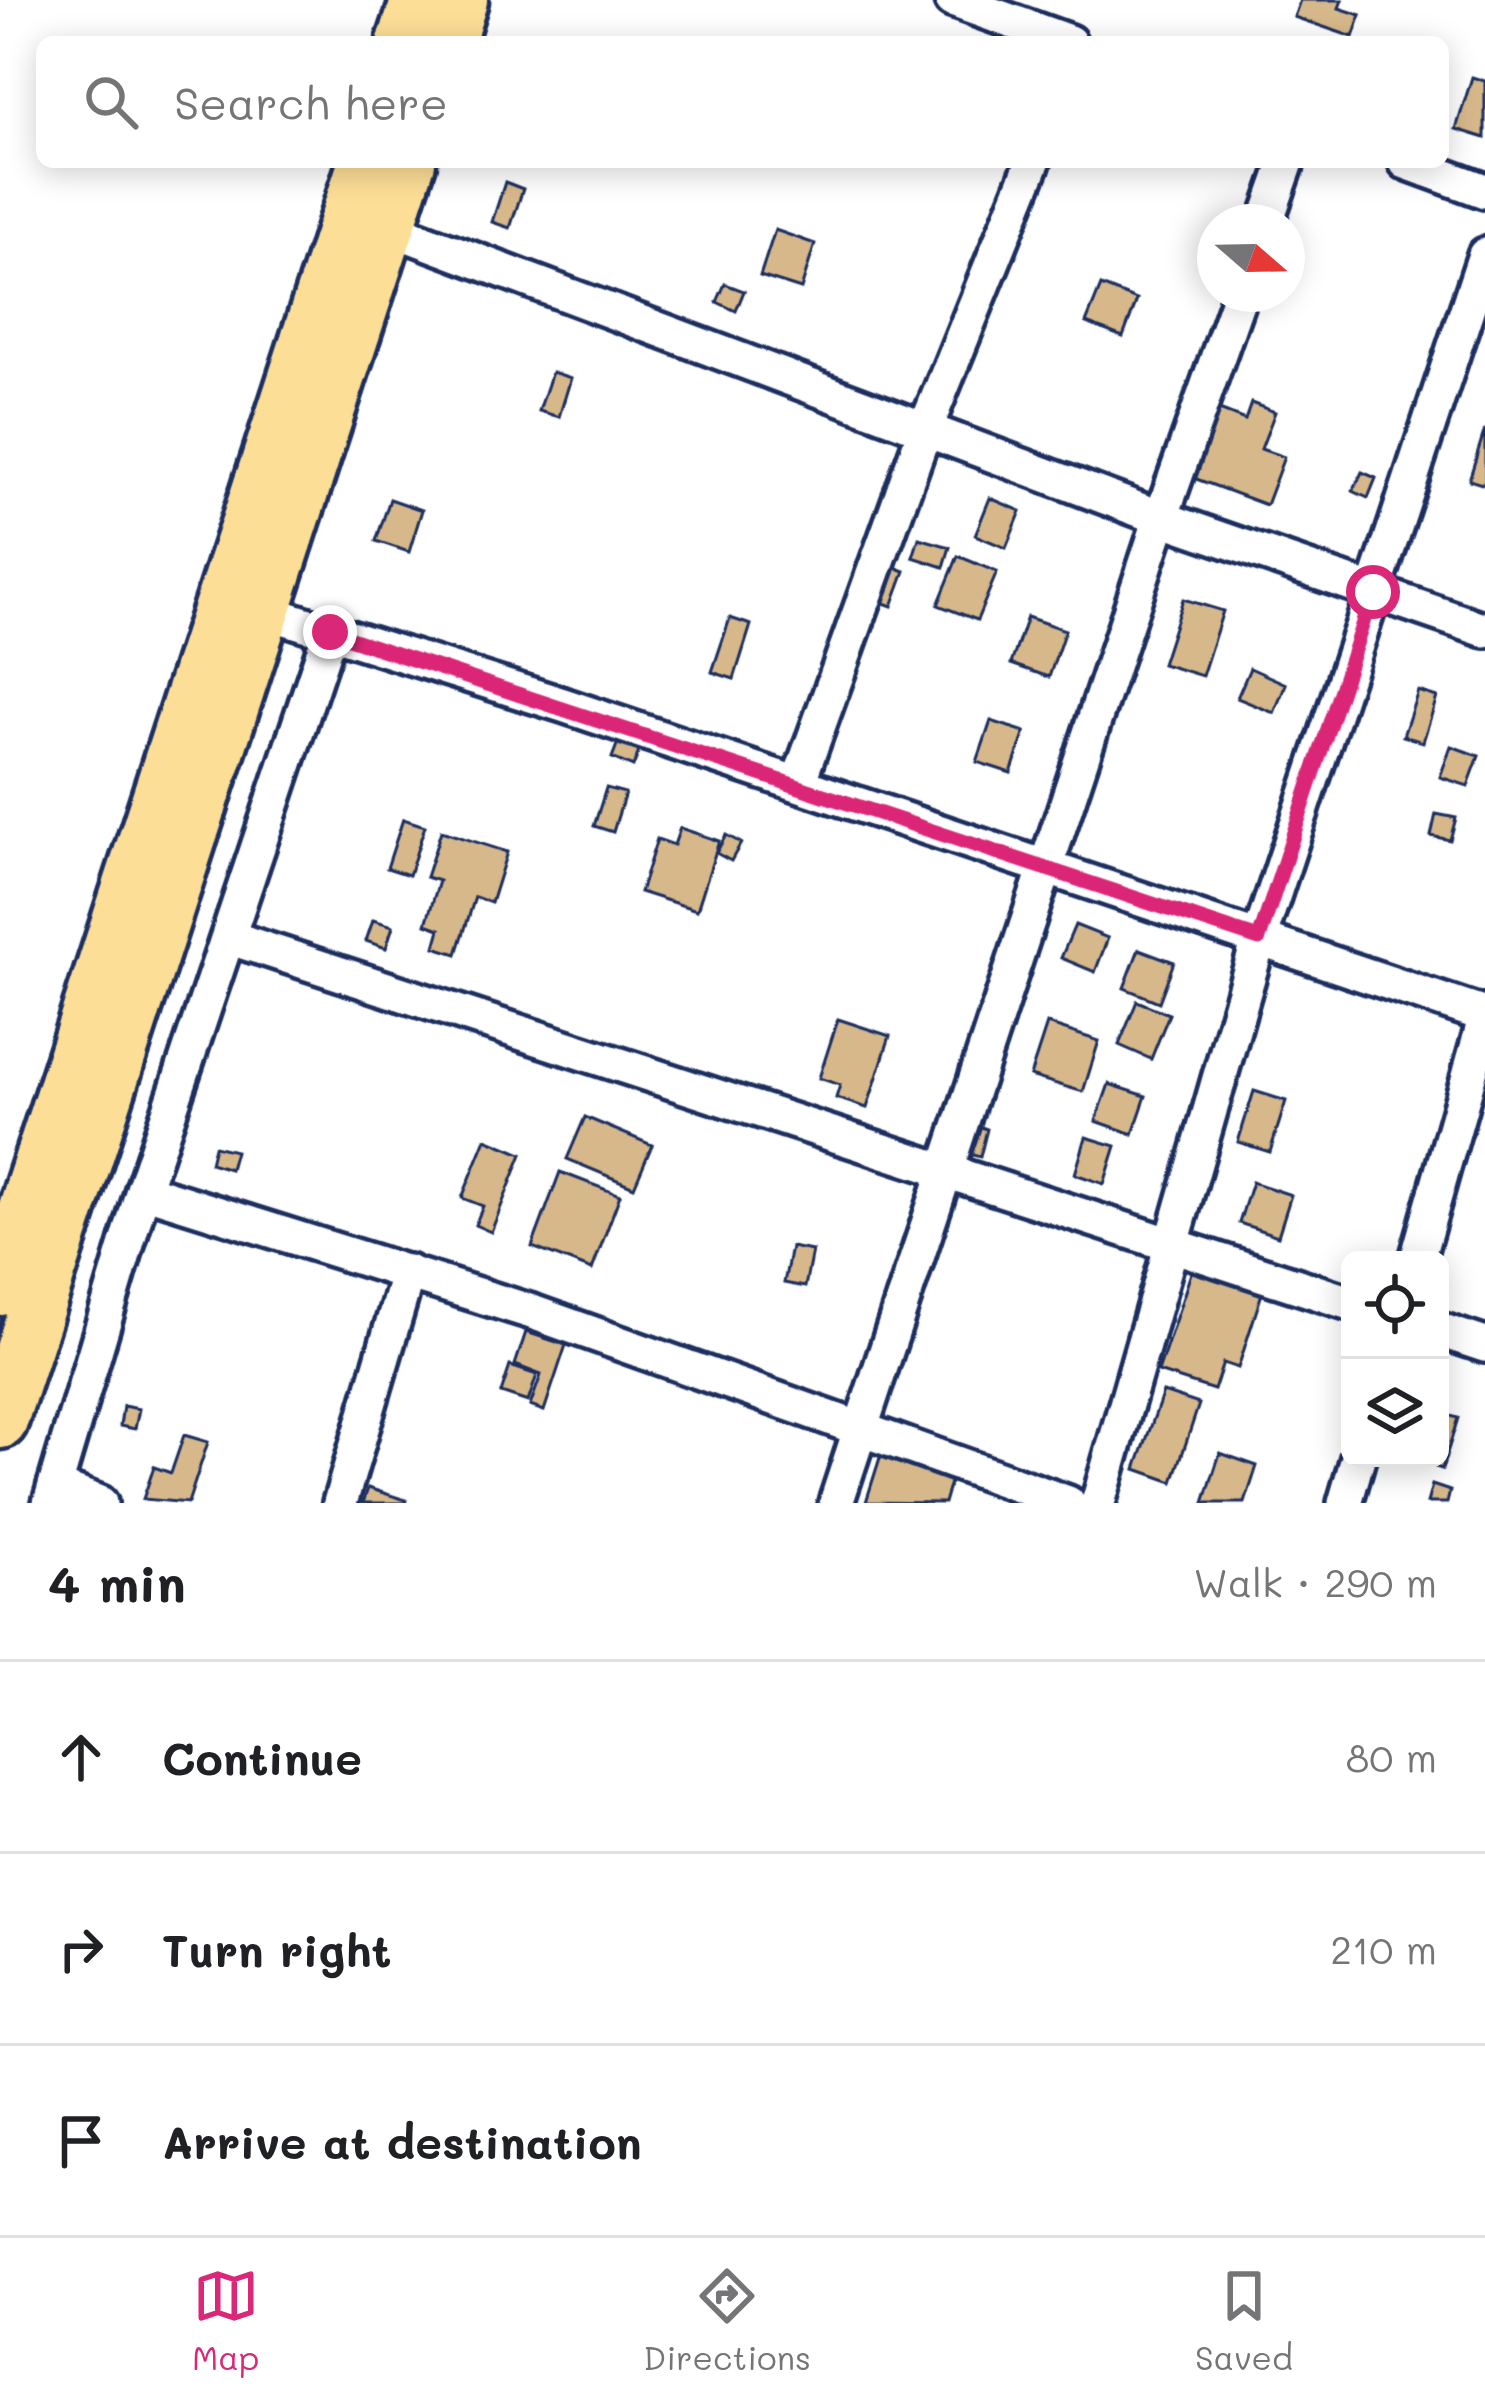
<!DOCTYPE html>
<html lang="en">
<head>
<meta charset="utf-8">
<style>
  :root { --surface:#fff; --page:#f2f2f2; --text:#202124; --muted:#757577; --line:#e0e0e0; --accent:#db2777 }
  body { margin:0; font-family:Mali,sans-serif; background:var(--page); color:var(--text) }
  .controls { position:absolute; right:36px; bottom:36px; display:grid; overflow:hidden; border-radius:18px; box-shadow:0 6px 30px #0003 }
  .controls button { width:108px; height:108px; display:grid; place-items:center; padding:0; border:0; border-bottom:3px solid var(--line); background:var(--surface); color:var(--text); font:60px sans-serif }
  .compass { position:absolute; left:1197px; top:204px; width:108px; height:108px; border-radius:50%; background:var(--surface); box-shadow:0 6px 30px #0003; rotate:110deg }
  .stop { position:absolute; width:36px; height:36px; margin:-27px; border:9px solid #db2777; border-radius:50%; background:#fff }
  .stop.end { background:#db2777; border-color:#fff; box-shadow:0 3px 12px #0008 }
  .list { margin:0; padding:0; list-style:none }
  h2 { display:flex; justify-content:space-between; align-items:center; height:156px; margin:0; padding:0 48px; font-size:51px }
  h2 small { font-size:39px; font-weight:400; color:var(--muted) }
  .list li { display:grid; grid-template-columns:78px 1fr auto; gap:36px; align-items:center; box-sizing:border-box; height:192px; padding:0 48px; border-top:3px solid var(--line) }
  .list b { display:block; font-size:45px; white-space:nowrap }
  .list em { font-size:39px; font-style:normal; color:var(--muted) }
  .icon { flex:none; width:66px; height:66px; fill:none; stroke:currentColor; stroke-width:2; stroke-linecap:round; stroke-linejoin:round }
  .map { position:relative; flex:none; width:1485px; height:1503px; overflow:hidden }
  .search { position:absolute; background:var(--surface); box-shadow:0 6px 30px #0003; left:36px; right:36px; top:36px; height:132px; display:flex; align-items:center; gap:30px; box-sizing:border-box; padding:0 42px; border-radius:18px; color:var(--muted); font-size:45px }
  .sheet { height:732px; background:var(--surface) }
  nav { display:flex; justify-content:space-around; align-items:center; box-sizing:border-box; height:168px; border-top:3px solid var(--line); background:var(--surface); font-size:33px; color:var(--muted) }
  nav a { display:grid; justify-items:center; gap:6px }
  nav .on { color:var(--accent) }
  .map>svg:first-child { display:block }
</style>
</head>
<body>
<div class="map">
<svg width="1485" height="1503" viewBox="0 0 1485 1503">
  <rect width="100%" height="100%" fill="#fff"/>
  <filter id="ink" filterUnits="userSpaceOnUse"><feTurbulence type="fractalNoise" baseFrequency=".00833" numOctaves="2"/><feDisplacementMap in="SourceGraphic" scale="24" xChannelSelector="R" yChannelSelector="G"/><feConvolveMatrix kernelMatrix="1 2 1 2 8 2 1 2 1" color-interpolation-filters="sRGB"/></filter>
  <g filter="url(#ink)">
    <g fill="#d7b88b" stroke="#1b2f5e" stroke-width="3">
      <path d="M1300,0H1342L1339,8L1361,15L1353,37L1294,17Z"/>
      <path d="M1472,77L1485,81V138L1456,129Z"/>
      <path d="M505,182L523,189L510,228L492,222Z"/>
      <path d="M775,230L815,244L801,289L760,276Z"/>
      <path d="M725,284L744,291L736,311L717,302Z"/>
      <path d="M1101,286L1137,300L1123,337L1086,323Z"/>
      <path d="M552,372L571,378L559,417L539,411Z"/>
      <path d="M1251,403L1275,412L1261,449L1284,457L1266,505L1183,474L1209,406L1245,420Z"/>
      <path d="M1485,429V485L1469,480Z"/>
      <path d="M1362,472L1376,478L1368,498L1353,491Z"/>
      <path d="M990,498L1021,511L1006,548L975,535Z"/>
      <path d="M390,499L422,510L409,552L376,541Z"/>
      <path d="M919,538L950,547L944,567L913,557Z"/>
      <path d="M958,556L997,572L977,620L938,605Z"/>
      <path d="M881,562L905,571L892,606L868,597Z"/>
      <path d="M1183,599L1223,611L1202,676L1162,664Z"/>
      <path d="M1027,617L1065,630L1049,677L1011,664Z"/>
      <path d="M730,618L751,625L734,679L712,672Z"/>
      <path d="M1250,668L1286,684L1274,713L1237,698Z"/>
      <path d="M1418,691L1437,697L1423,742L1403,736Z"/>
      <path d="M991,721L1025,732L1011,773L977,762Z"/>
      <path d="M620,737L641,746L633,767L612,758Z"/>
      <path d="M1451,746L1479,756L1468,786L1440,777Z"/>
      <path d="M606,788L625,793L613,832L594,826Z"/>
      <path d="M1436,814L1456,818L1450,840L1431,836Z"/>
      <path d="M403,819L425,826L409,875L387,868Z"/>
      <path d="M680,828L719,841L697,910L640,892L657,839L674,845Z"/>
      <path d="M441,831L507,852L491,903L475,897L457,954L435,947L440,929L426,924L439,881L426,877Z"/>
      <path d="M726,835L741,843L731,861L716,853Z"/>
      <path d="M373,920L393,926L386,948L366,941Z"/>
      <path d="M1075,925L1108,938L1095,972L1061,958Z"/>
      <path d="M1139,949L1174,962L1159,1002L1124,988Z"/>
      <path d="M1137,1001L1169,1014L1151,1059L1119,1045Z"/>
      <path d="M838,1019L890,1036L867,1108L836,1098L840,1085L819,1078Z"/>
      <path d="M1047,1024L1099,1041L1083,1092L1030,1076Z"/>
      <path d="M1109,1084L1146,1096L1133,1134L1096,1121Z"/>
      <path d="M1254,1091L1286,1101L1270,1152L1238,1142Z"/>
      <path d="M585,1117L652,1145L634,1187L567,1159Z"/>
      <path d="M972,1124L987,1129L980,1157L965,1153Z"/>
      <path d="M1086,1137L1116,1146L1104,1184L1075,1174Z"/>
      <path d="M486,1139L522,1154L491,1232L475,1225L483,1206L462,1198Z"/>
      <path d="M214,1146L235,1151L230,1169L210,1163Z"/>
      <path d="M560,1172L620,1195L592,1270L532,1247Z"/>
      <path d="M1252,1182L1291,1195L1278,1236L1239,1223Z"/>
      <path d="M791,1247L812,1251L805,1287L784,1283Z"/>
      <path d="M1194,1264L1264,1287L1238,1368L1223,1363L1214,1390L1158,1372Z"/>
      <path d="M526,1332L566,1345L544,1411L530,1406L541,1375L515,1365Z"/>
      <path d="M510,1366L537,1375L528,1402L501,1393Z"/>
      <path d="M1163,1392L1199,1404L1173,1482L1136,1469Z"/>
      <path d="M123,1406L139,1409L135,1429L120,1426Z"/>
      <path d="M1440,1413L1458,1418L1442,1469L1411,1459L1440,1458Z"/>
      <path d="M184,1435L208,1442L188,1503L143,1499L154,1467L171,1473Z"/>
      <path d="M883,1448L953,1472L944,1503L866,1502Z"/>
      <path d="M1220,1453L1257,1466L1245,1503H1204Z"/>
      <path d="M1432,1485L1450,1491L1447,1503H1427Z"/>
      <path d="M368,1488L406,1500V1503H363Z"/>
    </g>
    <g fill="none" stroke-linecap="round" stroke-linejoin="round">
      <g stroke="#1b2f5e" stroke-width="42">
        <g id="minor">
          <path d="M952,0L1069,42"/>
          <path d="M1406,162L1485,191"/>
          <path d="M1266,222L1287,162"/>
          <path d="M387,227L1161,518L1485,630"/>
          <path d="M245,605L563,705L1485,1015"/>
          <path d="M798,783L926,427L1033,162"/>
          <path d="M231,938L1350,1303"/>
          <path d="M143,1190L532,1312L1068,1503"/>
          <path d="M1417,1260L1485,1019"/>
          <path d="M1440,1330L1485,1345"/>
          <path d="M55,1486L100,1503"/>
          <path d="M50,1503L143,1190L330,632"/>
          <path d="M340,1503L408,1272"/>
          <path d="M836,1503L1161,518L1240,294"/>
          <path d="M1098,1503L1259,939L1485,255"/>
          <path d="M1345,1503L1358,1458"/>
        </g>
      </g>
      <g stroke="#1b2f5e" stroke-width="63">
        <g id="trunk">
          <path d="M405,42L419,0"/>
          <path d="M447,42L460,0"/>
          <path d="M0,1288L366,162"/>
          <path d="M0,1421L408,162"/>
        </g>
      </g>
      <use href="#minor" stroke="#fff" stroke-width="33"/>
      <use href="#trunk" stroke="#fcde96" stroke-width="54"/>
    </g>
  </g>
  <g fill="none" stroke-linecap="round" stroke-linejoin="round" filter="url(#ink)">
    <path stroke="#db2777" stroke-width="15" d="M330,632L1259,939L1373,592"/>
  </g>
</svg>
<div class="controls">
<button><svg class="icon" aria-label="locate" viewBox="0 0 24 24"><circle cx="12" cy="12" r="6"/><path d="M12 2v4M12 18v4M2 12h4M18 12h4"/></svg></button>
<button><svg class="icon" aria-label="layers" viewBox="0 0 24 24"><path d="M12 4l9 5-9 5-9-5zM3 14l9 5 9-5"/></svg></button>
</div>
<svg class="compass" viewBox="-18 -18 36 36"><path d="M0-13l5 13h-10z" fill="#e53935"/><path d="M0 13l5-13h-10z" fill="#757577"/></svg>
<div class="stop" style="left:1373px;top:592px"></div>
<div class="stop end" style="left:330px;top:632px"></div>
<div class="search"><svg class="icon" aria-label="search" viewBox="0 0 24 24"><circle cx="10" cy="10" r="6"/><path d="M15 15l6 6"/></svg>Search here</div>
</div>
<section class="sheet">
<h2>4 min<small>Walk · 290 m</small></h2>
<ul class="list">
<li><svg class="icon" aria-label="ahead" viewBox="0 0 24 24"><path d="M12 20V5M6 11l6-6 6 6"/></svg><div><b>Continue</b></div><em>80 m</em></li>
<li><svg class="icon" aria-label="right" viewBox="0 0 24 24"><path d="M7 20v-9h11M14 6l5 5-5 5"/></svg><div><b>Turn right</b></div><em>210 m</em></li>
<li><svg class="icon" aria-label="arrive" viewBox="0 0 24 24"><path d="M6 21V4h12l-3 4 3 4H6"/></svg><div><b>Arrive at destination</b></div></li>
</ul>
</section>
<nav>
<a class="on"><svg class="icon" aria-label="map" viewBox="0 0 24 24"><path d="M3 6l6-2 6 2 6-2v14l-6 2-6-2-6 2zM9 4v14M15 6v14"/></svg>Map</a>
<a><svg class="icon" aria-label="directions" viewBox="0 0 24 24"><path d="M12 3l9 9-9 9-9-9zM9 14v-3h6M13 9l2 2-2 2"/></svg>Directions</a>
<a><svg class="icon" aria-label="saved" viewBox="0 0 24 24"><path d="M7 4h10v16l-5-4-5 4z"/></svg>Saved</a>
</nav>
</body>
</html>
